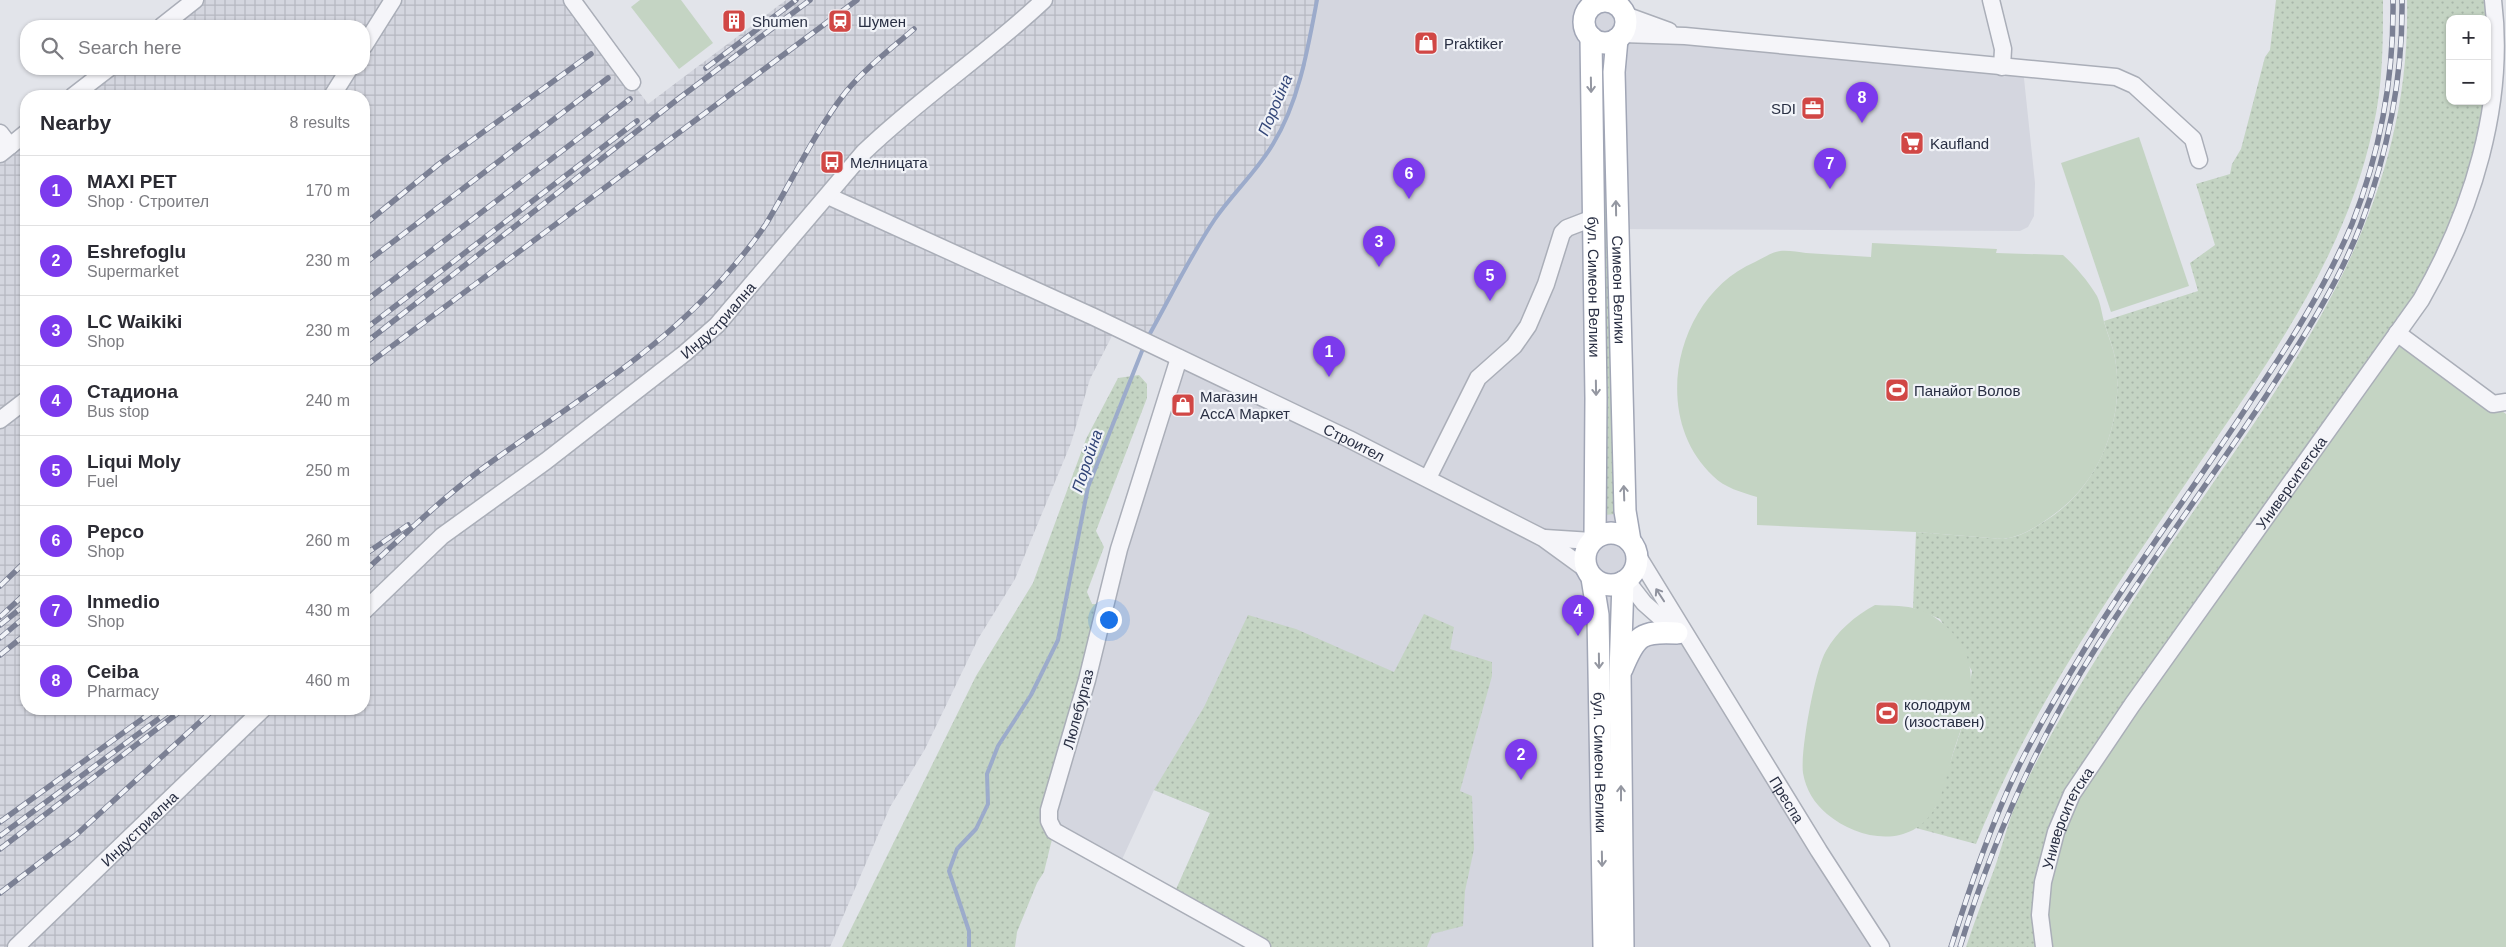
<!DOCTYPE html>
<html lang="en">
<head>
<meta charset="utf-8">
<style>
  :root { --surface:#fff; --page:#f7f7f7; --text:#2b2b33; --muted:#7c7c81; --line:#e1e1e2; --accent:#7c3aed }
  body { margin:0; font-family:Arial,sans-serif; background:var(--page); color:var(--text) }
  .controls { position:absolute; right:15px; top:15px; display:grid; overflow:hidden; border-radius:10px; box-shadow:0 1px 4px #0004 }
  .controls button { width:45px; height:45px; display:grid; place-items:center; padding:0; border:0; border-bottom:1px solid var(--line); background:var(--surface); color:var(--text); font:25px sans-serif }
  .you { position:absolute; left:1108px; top:619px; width:18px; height:18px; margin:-12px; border:4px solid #fff; border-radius:50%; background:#1a73e8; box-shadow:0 0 0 8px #1a73e833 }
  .badge { display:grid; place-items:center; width:32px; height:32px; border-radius:50%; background:var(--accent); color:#fff; font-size:16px; font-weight:700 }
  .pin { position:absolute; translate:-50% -41px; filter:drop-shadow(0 1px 2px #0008) }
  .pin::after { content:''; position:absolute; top:26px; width:18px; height:15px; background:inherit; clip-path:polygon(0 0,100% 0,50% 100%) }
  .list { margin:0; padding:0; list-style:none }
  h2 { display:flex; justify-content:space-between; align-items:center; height:65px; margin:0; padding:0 20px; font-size:21px }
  h2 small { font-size:16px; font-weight:400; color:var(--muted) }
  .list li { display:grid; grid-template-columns:32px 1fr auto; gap:15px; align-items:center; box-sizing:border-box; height:70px; padding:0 20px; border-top:1px solid var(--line) }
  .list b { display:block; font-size:19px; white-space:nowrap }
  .list p { margin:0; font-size:16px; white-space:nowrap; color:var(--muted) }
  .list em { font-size:16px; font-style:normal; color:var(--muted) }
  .icon { flex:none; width:28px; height:28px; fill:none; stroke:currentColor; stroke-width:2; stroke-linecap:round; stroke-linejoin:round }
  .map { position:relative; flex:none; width:2506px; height:947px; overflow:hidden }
  .search { position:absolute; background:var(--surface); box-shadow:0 1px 4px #0004; left:20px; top:20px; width:350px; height:55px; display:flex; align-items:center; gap:12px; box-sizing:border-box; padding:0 18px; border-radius:20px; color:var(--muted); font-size:19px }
  .panel { position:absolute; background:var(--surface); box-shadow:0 1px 4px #0004; left:20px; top:90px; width:350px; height:625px; border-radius:20px }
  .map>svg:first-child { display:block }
</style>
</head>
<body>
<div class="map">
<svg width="2506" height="947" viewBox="0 0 2506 947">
  <defs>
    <pattern id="industrial-grid" width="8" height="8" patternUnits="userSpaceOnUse" patternTransform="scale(1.25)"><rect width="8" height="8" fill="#d4d6df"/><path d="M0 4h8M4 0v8" fill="none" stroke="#b6b8c1"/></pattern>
    <pattern id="grass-dots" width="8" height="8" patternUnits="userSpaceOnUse" patternTransform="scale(1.25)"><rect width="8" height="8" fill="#c4d4c3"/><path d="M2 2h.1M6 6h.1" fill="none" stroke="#a8b6a9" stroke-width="1.8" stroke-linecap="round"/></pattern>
  </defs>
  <rect width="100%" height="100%" fill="#e2e4ea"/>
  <path fill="#d4d6df" d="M1317,0H1590V8L1606,1L1618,5L1625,15L1685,36L2023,69L2035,183L2034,216L2028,227L2020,231L1617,229L1635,568L1623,591L1630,649L1677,633L1881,947H1262L1194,848L1210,813L1154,790L1119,866L1054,831L1049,810L1179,358L1145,342L1215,219L1273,144L1293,102L1298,81L1305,69Z"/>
  <path fill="url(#industrial-grid)" d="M195,0H572L648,104L786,0H1317L1305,69L1298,81L1293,102L1273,144L1215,219L1145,342L1116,328L1090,379L1071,443L1015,579L978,639L925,749L890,807L830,947H0V154L26,133V709H364V96H73L108,69H364V26H162Z"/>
  <g fill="url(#grass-dots)" fill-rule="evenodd">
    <path d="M2276,0H2383C2383,43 2383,86 2373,128C2346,254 2272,357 2201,461C2118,584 2031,705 1976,844L1916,828L1935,808L1963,724L1972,671L1940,619L1913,608L1916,532L2003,539C2022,537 2038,526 2054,515C2102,480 2125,416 2115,358C2113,346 2107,333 2104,321L2198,291L2190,263L2215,245L2196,184L2230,174L2232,164L2241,149L2265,57L2270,50Z"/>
    <path d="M2407,0H2493C2506,104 2472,211 2421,300L2132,705L2072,794L2056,832L2043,882L2040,915L2044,947H1966C1975,920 1985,894 1995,867C2002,847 2007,826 2015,806C2044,742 2082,681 2120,621C2245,422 2413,252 2407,0ZM2450,19H2487V101H2450Z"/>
    <path d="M1597,61H1609L1616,514L1604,515Z"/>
    <path d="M1139,375L1147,384V398L1096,531L1104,547L1087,592L1092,604H1105L1058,778L1054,831L1044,872L1037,883L1017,932L1015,947H842L976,676L1033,583L1086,439L1118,378Z"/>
    <path d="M1424,614L1454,627L1450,649L1492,662V676L1460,791L1472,796L1474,849L1465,891L1463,926L1432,934L1427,947H1262L1173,896L1210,813L1154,790L1204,707L1248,615L1296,629L1394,672Z"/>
  </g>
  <g fill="#c4d4c3">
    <path d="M640,0H681L713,43L679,69L631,7Z"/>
    <path d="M2139,137L2189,286L2111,312L2061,163Z"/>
    <path d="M1872,243L1997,249L1996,253L2063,255C2076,267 2088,281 2097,296C2101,304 2102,316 2105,325C2108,336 2113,347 2115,358C2125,416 2102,481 2053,515C2038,526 2022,537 2003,539L1916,532L1757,525V497C1741,492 1725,488 1713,476C1648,415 1677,295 1755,262C1763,258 1772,252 1780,251C1788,250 1798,252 1806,253C1828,254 1849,256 1871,257Z"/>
    <path d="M2397,333L2506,414V947H2044L2040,915L2072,794Z"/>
    <path d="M1875,605C1887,606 1901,605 1913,608C1928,611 1940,620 1951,631C1984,666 1969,706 1955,747C1949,765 1944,793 1935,808C1911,850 1858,840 1827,814C1814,803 1806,790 1803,773C1800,752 1815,669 1826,651C1837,631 1855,616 1875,605Z"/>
  </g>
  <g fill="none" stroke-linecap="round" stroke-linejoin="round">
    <g stroke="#9cabcb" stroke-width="4">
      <path d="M1148,337C1170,298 1190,256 1215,219C1233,193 1257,171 1273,144C1299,102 1308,48 1317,0"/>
      <path d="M969,947V931L949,871L957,849L976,829L988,804L987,774L998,746L1031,695L1058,640L1088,487L1144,346"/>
    </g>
    <g stroke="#aaaeb8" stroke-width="19">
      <g id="minor">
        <path d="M572,0L632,82"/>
        <path d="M1991,0L2003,49L2002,67"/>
        <path d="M1625,15L1669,31"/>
        <path d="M162,26L195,0"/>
        <path d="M1622,34L1685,36L2116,77L2134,85L2193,139L2199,160"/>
        <path d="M364,46L393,0"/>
        <path d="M73,96L108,69"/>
        <path d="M332,96L349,69"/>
        <path d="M0,133L10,146"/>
        <path d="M0,154L26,133"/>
        <path id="s1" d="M828,196L1094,317L1349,439L1543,538L1587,570"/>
        <path d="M2397,333L2493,404L2506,402"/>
        <path d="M1179,358L1119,549L1087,680L1049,810V821L1054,831L1262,947"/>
        <path d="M0,420L26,400"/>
        <path d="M1428,478L1478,378L1514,346L1528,326L1546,284L1562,233L1567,228L1593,218"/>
        <path d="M1545,538L1592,541"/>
        <path id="s2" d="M1636,553L1819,851L1881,947"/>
        <path d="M1626,580L1644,603L1680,635"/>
        <path id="s3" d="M364,611L442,536L546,461L685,353L717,325L864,152C921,97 987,54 1044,0"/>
        <path id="s4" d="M16,947L263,709"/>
        <path id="s5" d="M2044,947L2040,915L2043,882L2056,832L2072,794L2132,705L2421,300C2472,211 2506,104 2493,0"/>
      </g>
    </g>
    <g stroke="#a1a6b6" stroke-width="24">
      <g id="major">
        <circle cx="1605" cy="22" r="21"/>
        <path id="s6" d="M1591,37L1596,398L1595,538"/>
        <path id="s7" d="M1617,39L1614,72L1625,511L1630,541"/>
        <circle cx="1611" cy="559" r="26"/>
        <path id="s8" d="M1592,578L1598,615L1604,947"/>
        <path d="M1622,669C1636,635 1641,631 1677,633"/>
        <path d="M1623,947L1620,673L1623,582"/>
      </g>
    </g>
    <use href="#minor" stroke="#f5f5f9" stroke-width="16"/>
    <use href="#major" stroke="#fff" stroke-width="21"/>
    <g stroke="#7b8094" stroke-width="5.5">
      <g id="rail">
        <path d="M706,68L796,0"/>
        <path d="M364,225L439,164L591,54"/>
        <path d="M364,264L608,78"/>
        <path d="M364,302L630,99"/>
        <path d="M364,330L637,121"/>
        <path d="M364,344L678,99L810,0"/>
        <path d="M364,367L857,0"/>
        <path d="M364,555L408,525"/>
        <path d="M364,572C401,538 438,502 479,471C563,409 655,356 725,276C739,260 754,242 766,224C792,181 814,133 845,93C865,68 891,49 914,29"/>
        <path d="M0,586L26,561"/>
        <path d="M0,617L26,593"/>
        <path d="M0,625L26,604"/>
        <path d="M0,638L26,616"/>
        <path d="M0,655L26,634"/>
        <path d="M0,822L156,709"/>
        <path d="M0,836L172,709"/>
        <path d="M0,849L183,709"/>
        <path d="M0,893L76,835L214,709"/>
        <path d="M1951,947C1970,887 1991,824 2018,768C2039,725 2064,683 2089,642C2140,559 2199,481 2252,399C2290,343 2326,286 2352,224C2380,153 2394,76 2393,0"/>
        <path d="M1960,947C1993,839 2038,738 2099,643C2152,559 2211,479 2266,396C2301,341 2338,285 2361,224C2388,152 2403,77 2402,0"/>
      </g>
    </g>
    <use href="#rail" stroke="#f1f3f8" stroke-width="4" stroke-dasharray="11" stroke-linecap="butt"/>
  </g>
  <defs><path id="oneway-shaft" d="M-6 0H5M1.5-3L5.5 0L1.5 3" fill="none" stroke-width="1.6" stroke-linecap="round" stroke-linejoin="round" transform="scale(1.25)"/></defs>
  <g stroke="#9497a1">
    <use href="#oneway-shaft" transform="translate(1591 85) rotate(89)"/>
    <use href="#oneway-shaft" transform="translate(1616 208) rotate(-91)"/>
    <use href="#oneway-shaft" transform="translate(1596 388) rotate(89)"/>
    <use href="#oneway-shaft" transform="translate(1624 493) rotate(-92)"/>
    <use href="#oneway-shaft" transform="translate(1599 661) rotate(89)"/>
    <use href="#oneway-shaft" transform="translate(1621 793) rotate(-90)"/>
    <use href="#oneway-shaft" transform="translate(1602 859) rotate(89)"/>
  </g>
  <use stroke="#8f929e" href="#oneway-shaft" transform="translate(1660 595) rotate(-123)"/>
  <defs>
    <g id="building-square" transform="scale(1.25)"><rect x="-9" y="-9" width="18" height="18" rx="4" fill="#d14745" stroke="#f1f3f8"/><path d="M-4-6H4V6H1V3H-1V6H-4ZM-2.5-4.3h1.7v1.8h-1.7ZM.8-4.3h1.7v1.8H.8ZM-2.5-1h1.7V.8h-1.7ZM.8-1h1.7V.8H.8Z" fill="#fff"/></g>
    <g id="station-square" transform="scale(1.25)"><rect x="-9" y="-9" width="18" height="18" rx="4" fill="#d14745" stroke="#f1f3f8"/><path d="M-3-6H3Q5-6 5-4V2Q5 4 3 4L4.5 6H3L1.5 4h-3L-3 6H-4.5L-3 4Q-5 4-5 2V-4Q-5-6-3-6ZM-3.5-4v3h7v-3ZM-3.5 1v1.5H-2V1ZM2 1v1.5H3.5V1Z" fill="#fff"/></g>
    <g id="shop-square" transform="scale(1.25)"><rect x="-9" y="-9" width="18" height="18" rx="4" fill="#d14745" stroke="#f1f3f8"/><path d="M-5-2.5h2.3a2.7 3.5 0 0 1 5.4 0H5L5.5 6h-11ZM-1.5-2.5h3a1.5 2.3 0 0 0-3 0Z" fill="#fff"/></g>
    <g id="office-square" transform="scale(1.25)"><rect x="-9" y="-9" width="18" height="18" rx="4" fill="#d14745" stroke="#f1f3f8"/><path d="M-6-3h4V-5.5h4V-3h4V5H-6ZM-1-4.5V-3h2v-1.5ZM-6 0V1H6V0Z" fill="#fff"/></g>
    <g id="supermarket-square" transform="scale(1.25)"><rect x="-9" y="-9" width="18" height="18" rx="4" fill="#d14745" stroke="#f1f3f8"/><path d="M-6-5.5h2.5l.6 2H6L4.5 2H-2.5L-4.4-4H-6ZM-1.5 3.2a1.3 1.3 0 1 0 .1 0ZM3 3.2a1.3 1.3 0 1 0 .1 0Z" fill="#fff"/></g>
    <g id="bus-square" transform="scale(1.25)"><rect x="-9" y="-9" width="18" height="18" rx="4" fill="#d14745" stroke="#f1f3f8"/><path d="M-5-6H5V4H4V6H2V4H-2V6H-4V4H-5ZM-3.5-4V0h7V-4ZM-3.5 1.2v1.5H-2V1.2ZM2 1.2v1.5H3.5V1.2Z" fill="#fff"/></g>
    <g id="stadium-square" transform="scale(1.25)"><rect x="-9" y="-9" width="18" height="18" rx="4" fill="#d14745" stroke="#f1f3f8"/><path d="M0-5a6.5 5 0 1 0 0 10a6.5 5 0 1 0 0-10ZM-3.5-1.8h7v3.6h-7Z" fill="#fff"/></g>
  </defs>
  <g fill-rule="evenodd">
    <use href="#building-square" x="734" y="21"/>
    <use href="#station-square" x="840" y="21"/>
    <use href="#shop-square" x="1426" y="43"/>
    <use href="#office-square" x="1813" y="108"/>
    <use href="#supermarket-square" x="1912" y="143"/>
    <use href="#bus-square" x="832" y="162"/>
    <use href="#stadium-square" x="1897" y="390"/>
    <use href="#shop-square" x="1183" y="405"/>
    <use href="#stadium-square" x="1887" y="713"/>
  </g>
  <g text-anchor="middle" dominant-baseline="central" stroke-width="4.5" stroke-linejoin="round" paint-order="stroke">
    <g font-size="15" fill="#292f43" stroke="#f1f3f8" text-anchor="start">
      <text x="752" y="21">Shumen</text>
      <text x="858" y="21">Шумен</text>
      <text x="1444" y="43">Praktiker</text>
      <text x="1796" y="108" text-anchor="end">SDI</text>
      <text x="1930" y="143">Kaufland</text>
      <text x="850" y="162">Мелницата</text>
      <text x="1914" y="390">Панайот Волов</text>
      <text x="1200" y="396">Магазин<tspan x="1200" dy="17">АссА Маркет</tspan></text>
      <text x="1904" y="704">колодрум<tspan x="1904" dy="17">(изоставен)</tspan></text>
    </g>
    <g font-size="15" fill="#292f43" stroke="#f1f3f8">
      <text stroke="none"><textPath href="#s6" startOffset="250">бул. Симеон Велики</textPath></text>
      <text stroke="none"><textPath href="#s7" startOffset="251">Симеон Велики</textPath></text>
      <text stroke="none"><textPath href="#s3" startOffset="459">Индустриална</textPath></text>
      <text stroke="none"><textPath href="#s1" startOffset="581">Строител</textPath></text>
      <text stroke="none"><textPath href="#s5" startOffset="539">Университетска</textPath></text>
      <text transform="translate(1078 709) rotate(-75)">Люлебургаз</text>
      <text stroke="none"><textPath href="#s8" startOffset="185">бул. Симеон Велики</textPath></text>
      <text stroke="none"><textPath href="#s2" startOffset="289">Преспа</textPath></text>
      <text stroke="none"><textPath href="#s5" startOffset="134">Университетска</textPath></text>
      <text stroke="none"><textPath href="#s4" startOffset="171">Индустриална</textPath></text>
    </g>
    <g font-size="16" font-style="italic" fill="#334678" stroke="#f1f3f8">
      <text transform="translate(1275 105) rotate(-67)">Поройна</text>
      <text transform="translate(1087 461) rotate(-71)">Поройна</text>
    </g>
  </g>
</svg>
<div class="controls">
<button>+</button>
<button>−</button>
</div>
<div class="you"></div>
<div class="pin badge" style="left:1329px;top:377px">1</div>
<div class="pin badge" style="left:1521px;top:780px">2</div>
<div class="pin badge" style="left:1379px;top:267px">3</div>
<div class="pin badge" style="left:1578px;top:636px">4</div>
<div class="pin badge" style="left:1490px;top:301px">5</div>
<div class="pin badge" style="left:1409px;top:199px">6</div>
<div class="pin badge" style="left:1830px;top:189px">7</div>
<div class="pin badge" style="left:1862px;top:123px">8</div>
<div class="search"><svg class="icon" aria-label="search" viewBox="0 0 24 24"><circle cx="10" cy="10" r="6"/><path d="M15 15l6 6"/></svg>Search here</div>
<section class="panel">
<h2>Nearby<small>8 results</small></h2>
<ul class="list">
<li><span class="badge">1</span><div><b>MAXI PET</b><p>Shop · Строител</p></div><em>170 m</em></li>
<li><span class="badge">2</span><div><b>Eshrefoglu</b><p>Supermarket</p></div><em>230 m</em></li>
<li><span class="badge">3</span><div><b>LC Waikiki</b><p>Shop</p></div><em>230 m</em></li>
<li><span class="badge">4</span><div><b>Стадиона</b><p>Bus stop</p></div><em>240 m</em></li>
<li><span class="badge">5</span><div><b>Liqui Moly</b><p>Fuel</p></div><em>250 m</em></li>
<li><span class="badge">6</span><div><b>Pepco</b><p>Shop</p></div><em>260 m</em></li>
<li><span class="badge">7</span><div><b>Inmedio</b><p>Shop</p></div><em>430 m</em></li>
<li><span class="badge">8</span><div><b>Ceiba</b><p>Pharmacy</p></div><em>460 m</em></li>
</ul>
</section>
</div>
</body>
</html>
